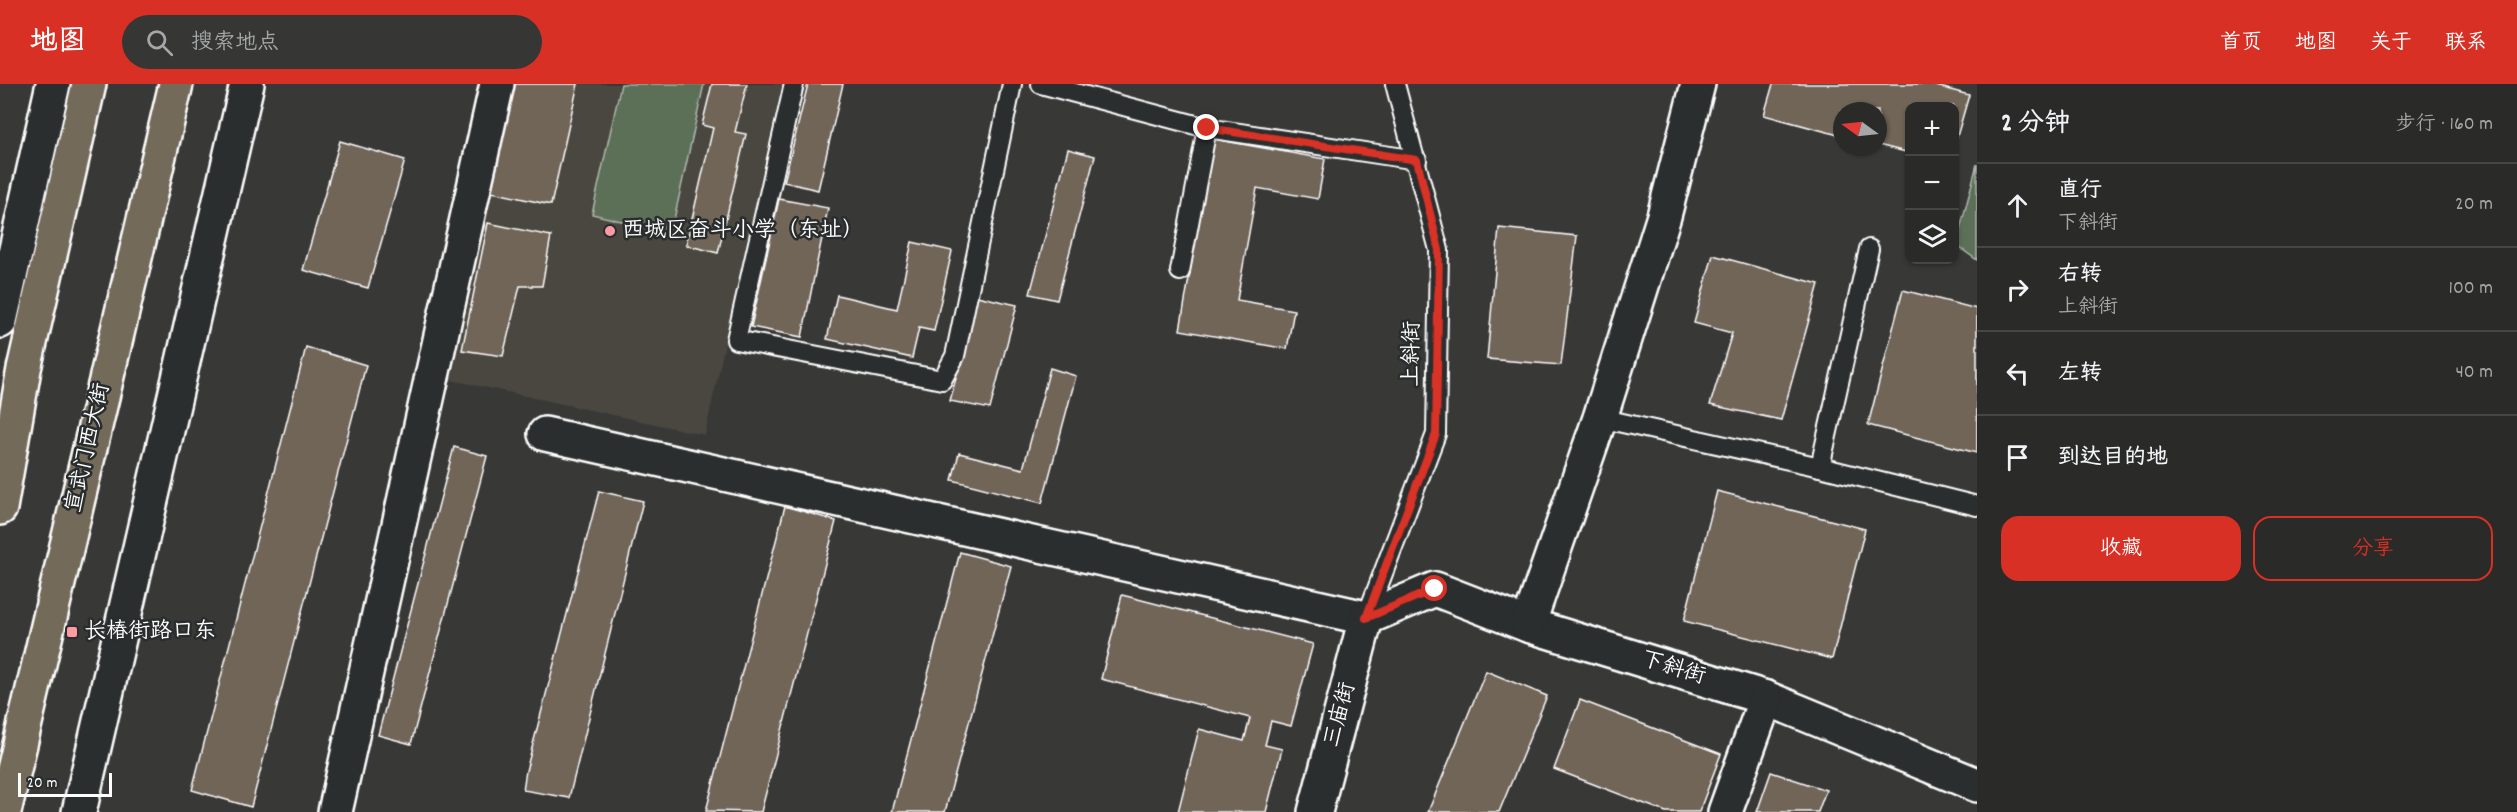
<!DOCTYPE html>
<html lang="zh">
<head>
<meta charset="utf-8">
<style>
  :root { --surface:#2a2a28; --page:#363634; --text:#f1f3f6; --muted:#a5a7a8; --line:#464645; --accent:#d93025 }
  body { margin:0; font-family:Dekko,"LXGW WenKai TC",sans-serif; background:var(--page); color:var(--text) }
  .controls { position:absolute; right:18px; top:18px; display:grid; overflow:hidden; border-radius:12px; box-shadow:0 2px 4px #0004 }
  .controls button { width:54px; height:54px; display:grid; place-items:center; padding:0; border:0; border-bottom:2px solid var(--line); background:var(--surface); color:var(--text); font:30px sans-serif }
  .compass { position:absolute; left:1833px; top:18px; width:54px; height:54px; border-radius:50%; background:var(--surface); box-shadow:0 2px 4px #0004; rotate:285deg }
  .scale { position:absolute; left:18px; bottom:15px; width:94px; box-sizing:border-box; padding-left:6px; border:3px solid #fff; border-top:0; font-size:16px; line-height:21px; white-space:nowrap; color:#fff; -webkit-text-stroke:4px #2a2d2e; paint-order:stroke }
  .stop { position:absolute; width:18px; height:18px; margin:-14px; border:4px solid #d93025; border-radius:50%; background:#fff }
  .stop.end { background:#d93025; border-color:#fff; box-shadow:0 2px 6px #0008 }
  .list { margin:0; padding:0; list-style:none }
  h2 { display:flex; justify-content:space-between; align-items:center; height:78px; margin:0; padding:0 24px; font-size:26px }
  h2 small { font-size:20px; font-weight:400; color:var(--muted) }
  .list li { display:grid; grid-template-columns:39px 1fr auto; gap:18px; align-items:center; box-sizing:border-box; height:84px; padding:0 24px; border-top:2px solid var(--line) }
  .list b { display:block; font-size:22px; white-space:nowrap }
  .list p { margin:0; font-size:20px; white-space:nowrap; color:var(--muted) }
  .list em { font-size:20px; font-style:normal; color:var(--muted) }
  .actions { display:flex; gap:12px; padding:18px 24px }
  .actions a { flex:1; padding:14px 0; border:2px solid var(--accent); border-radius:18px; text-align:center; font-size:21px; color:var(--accent) }
  .actions .main { background:var(--accent); color:#fff }
  .icon { flex:none; width:33px; height:33px; fill:none; stroke:currentColor; stroke-width:2; stroke-linecap:round; stroke-linejoin:round }
  .map { position:relative; flex:none; width:1977px; height:728px; overflow:hidden }
  header { display:flex; align-items:center; gap:36px; box-sizing:border-box; height:84px; padding:0 30px; background:var(--accent); color:#fff }
  header strong { font-size:28px }
  nav { display:flex; gap:33px; margin-inline-start:auto; font-size:21px }
  .search { width:420px; height:54px; background:var(--page); display:flex; align-items:center; gap:15px; box-sizing:border-box; padding:0 21px; border-radius:33px; color:var(--muted); font-size:22px }
  main { display:flex }
  aside { flex:1; background:var(--surface) }
  .map>svg:first-child { display:block }
</style>
</head>
<body>
<header>
<strong>地图</strong>
<div class="search"><svg class="icon" aria-label="search" viewBox="0 0 24 24"><circle cx="10" cy="10" r="6"/><path d="M15 15l6 6"/></svg>搜索地点</div>
<nav><a>首页</a><a>地图</a><a>关于</a><a>联系</a></nav>
</header>
<main>
<div class="map">
<svg width="1977" height="728" viewBox="0 0 1977 728">
  <rect width="100%" height="100%" fill="#383836"/>
  <filter id="ink" filterUnits="userSpaceOnUse"><feTurbulence type="fractalNoise" baseFrequency=".0167" numOctaves="2"/><feDisplacementMap in="SourceGraphic" scale="12" xChannelSelector="R" yChannelSelector="G"/><feConvolveMatrix kernelMatrix="1 2 1 2 8 2 1 2 1" color-interpolation-filters="sRGB"/></filter>
  <g filter="url(#ink)">
    <path fill="#494640" d="M504,0H782L705,351L437,293Z"/>
    <g fill="#5c6f59" stroke="#aeb7ac" stroke-width="1.5">
      <path d="M621,0H704L671,149L592,130Z"/>
      <path d="M1977,80V176L1956,161Z"/>
    </g>
    <g fill="#716558" stroke="#fff" stroke-width="1.5">
      <path d="M511,0H578L551,121L487,107Z"/>
      <path d="M712,0H747L735,48L746,50L718,169L686,161L713,44L702,41Z"/>
      <path d="M808,0H843L818,106L784,98Z"/>
      <path d="M1773,0H1929L1969,11L1954,63V22H1910V69L1878,61V27H1842V52L1764,31Z"/>
      <path d="M1213,55L1325,75L1318,115L1257,104L1237,216L1294,226L1287,265L1180,246Z"/>
      <path d="M340,57L405,76L368,204L303,186Z"/>
      <path d="M1068,65L1095,72L1057,216L1030,210Z"/>
      <path d="M779,115L828,124L802,253L751,243Z"/>
      <path d="M488,139L551,152L542,202H520L503,272L462,266Z"/>
      <path d="M1499,144L1577,152L1561,281L1487,275Z"/>
      <path d="M912,158L952,167L934,247L919,244L912,274L827,255L837,211L897,225Z"/>
      <path d="M1713,171L1819,200L1781,336L1710,321L1732,249L1694,239Z"/>
      <path d="M1903,206L1977,225V369L1868,341Z"/>
      <path d="M977,212L1017,221L990,325L950,317Z"/>
      <path d="M306,263L366,281L251,723L192,706Z"/>
      <path d="M1050,284L1076,292L1042,419L952,396L959,369L1023,385Z"/>
      <path d="M454,363L487,372L411,660L378,651Z"/>
      <path d="M599,407L643,417L569,714L523,706L526,687Z"/>
      <path d="M1717,407L1865,445L1832,575L1684,537Z"/>
      <path d="M785,422L836,437L761,728L706,727Z"/>
      <path d="M960,468L1011,482L945,728H892Z"/>
      <path d="M1122,511L1313,560L1291,642L1271,637L1265,661L1282,665L1266,728H1178L1199,645L1244,657L1250,634L1101,595Z"/>
      <path d="M1486,587L1547,612L1499,728H1428Z"/>
      <path d="M1580,616L1721,670L1699,728H1666L1554,685Z"/>
      <path d="M1771,688L1826,706L1818,728H1757Z"/>
    </g>
    <g fill="none" stroke-linecap="round" stroke-linejoin="round">
      <g stroke="#fff" stroke-width="22">
        <g id="service">
          <path d="M794,0L736,256L942,296L955,272L1012,0"/>
          <path d="M1041,0L1207,44L1417,76"/>
          <path d="M1180,187L1207,44"/>
          <path d="M1600,334L1820,383L1977,422"/>
          <path d="M1820,383L1869,165"/>
          <path d="M1366,534L1436,350L1439,166L1395,0"/>
        </g>
      </g>
      <g stroke="#fff" stroke-width="38">
        <g id="minor">
          <path d="M545,350L1366,534"/>
          <path d="M1366,534L1435,505L1528,541L1766,614L1977,701"/>
          <path d="M1528,541L1600,334L1664,132L1698,0"/>
          <path d="M335,728L497,0"/>
          <path d="M1315,728L1366,534"/>
          <path d="M1725,728L1766,614"/>
        </g>
      </g>
      <g stroke="#fff" stroke-width="38">
        <g id="tertiary">
          <path d="M0,237L53,0"/>
          <path d="M79,728L247,0"/>
        </g>
      </g>
      <g stroke="#fff" stroke-width="38">
        <g id="primary">
          <path d="M0,424L24,285L89,0"/>
          <path d="M4,728L176,0"/>
        </g>
      </g>
      <use href="#service" stroke="#2a2d2e" stroke-width="18"/>
      <use href="#minor" stroke="#2a2d2e" stroke-width="33"/>
      <use href="#tertiary" stroke="#2a2d2e" stroke-width="33"/>
      <use href="#primary" stroke="#736b5a" stroke-width="33"/>
    </g>
  </g>
  <g fill="none" stroke-linecap="round" stroke-linejoin="round" filter="url(#ink)">
    <path stroke="#d93025" stroke-width="8" d="M1207,44L1417,76L1439,166L1436,350L1366,534L1435,505"/>
  </g>
  <g fill="#ff9aa2" stroke="#2a2d2e" stroke-width="2">
    <circle cx="610" cy="147" r="6"/>
    <rect x="66" y="542" width="12" height="12" rx="3"/>
  </g>
  <g text-anchor="middle" dominant-baseline="central" stroke-width="5" stroke-linejoin="round" paint-order="stroke">
    <g font-size="22" fill="#fff" stroke="#2a2d2e" text-anchor="start">
      <text x="622" y="147">西城区奋斗小学（东址）</text>
      <text x="84" y="548">长椿街路口东</text>
    </g>
    <g font-size="22" fill="#fff" stroke="#2a2d2e">
      <text transform="translate(1413 270) rotate(-89)">上斜街</text>
      <text transform="translate(89 364) rotate(-77)">宣武门西大街</text>
      <text transform="translate(1673 585) rotate(17)">下斜街</text>
      <text transform="translate(1341 631) rotate(-75)">三庙街</text>
    </g>
  </g>
</svg>
<div class="controls">
<button>+</button>
<button>−</button>
<button><svg class="icon" aria-label="layers" viewBox="0 0 24 24"><path d="M12 4l9 5-9 5-9-5zM3 14l9 5 9-5"/></svg></button>
</div>
<svg class="compass" viewBox="-18 -18 36 36"><path d="M0-13l5 13h-10z" fill="#e53935"/><path d="M0 13l5-13h-10z" fill="#a5a7a8"/></svg>
<div class="scale">20 m</div>
<div class="stop" style="left:1435px;top:505px"></div>
<div class="stop end" style="left:1207px;top:44px"></div>
</div>
<aside>
<h2>2 分钟<small>步行 · 160 m</small></h2>
<ul class="list">
<li><svg class="icon" aria-label="ahead" viewBox="0 0 24 24"><path d="M12 20V5M6 11l6-6 6 6"/></svg><div><b>直行</b><p>下斜街</p></div><em>20 m</em></li>
<li><svg class="icon" aria-label="right" viewBox="0 0 24 24"><path d="M7 20v-9h11M14 6l5 5-5 5"/></svg><div><b>右转</b><p>上斜街</p></div><em>100 m</em></li>
<li><svg class="icon" aria-label="left" viewBox="0 0 24 24"><path d="M17 20v-9H6M10 6l-5 5 5 5"/></svg><div><b>左转</b></div><em>40 m</em></li>
<li><svg class="icon" aria-label="arrive" viewBox="0 0 24 24"><path d="M6 21V4h12l-3 4 3 4H6"/></svg><div><b>到达目的地</b></div></li>
</ul>
<div class="actions"><a class="main">收藏</a><a>分享</a></div>
</aside>
</main>
</body>
</html>
